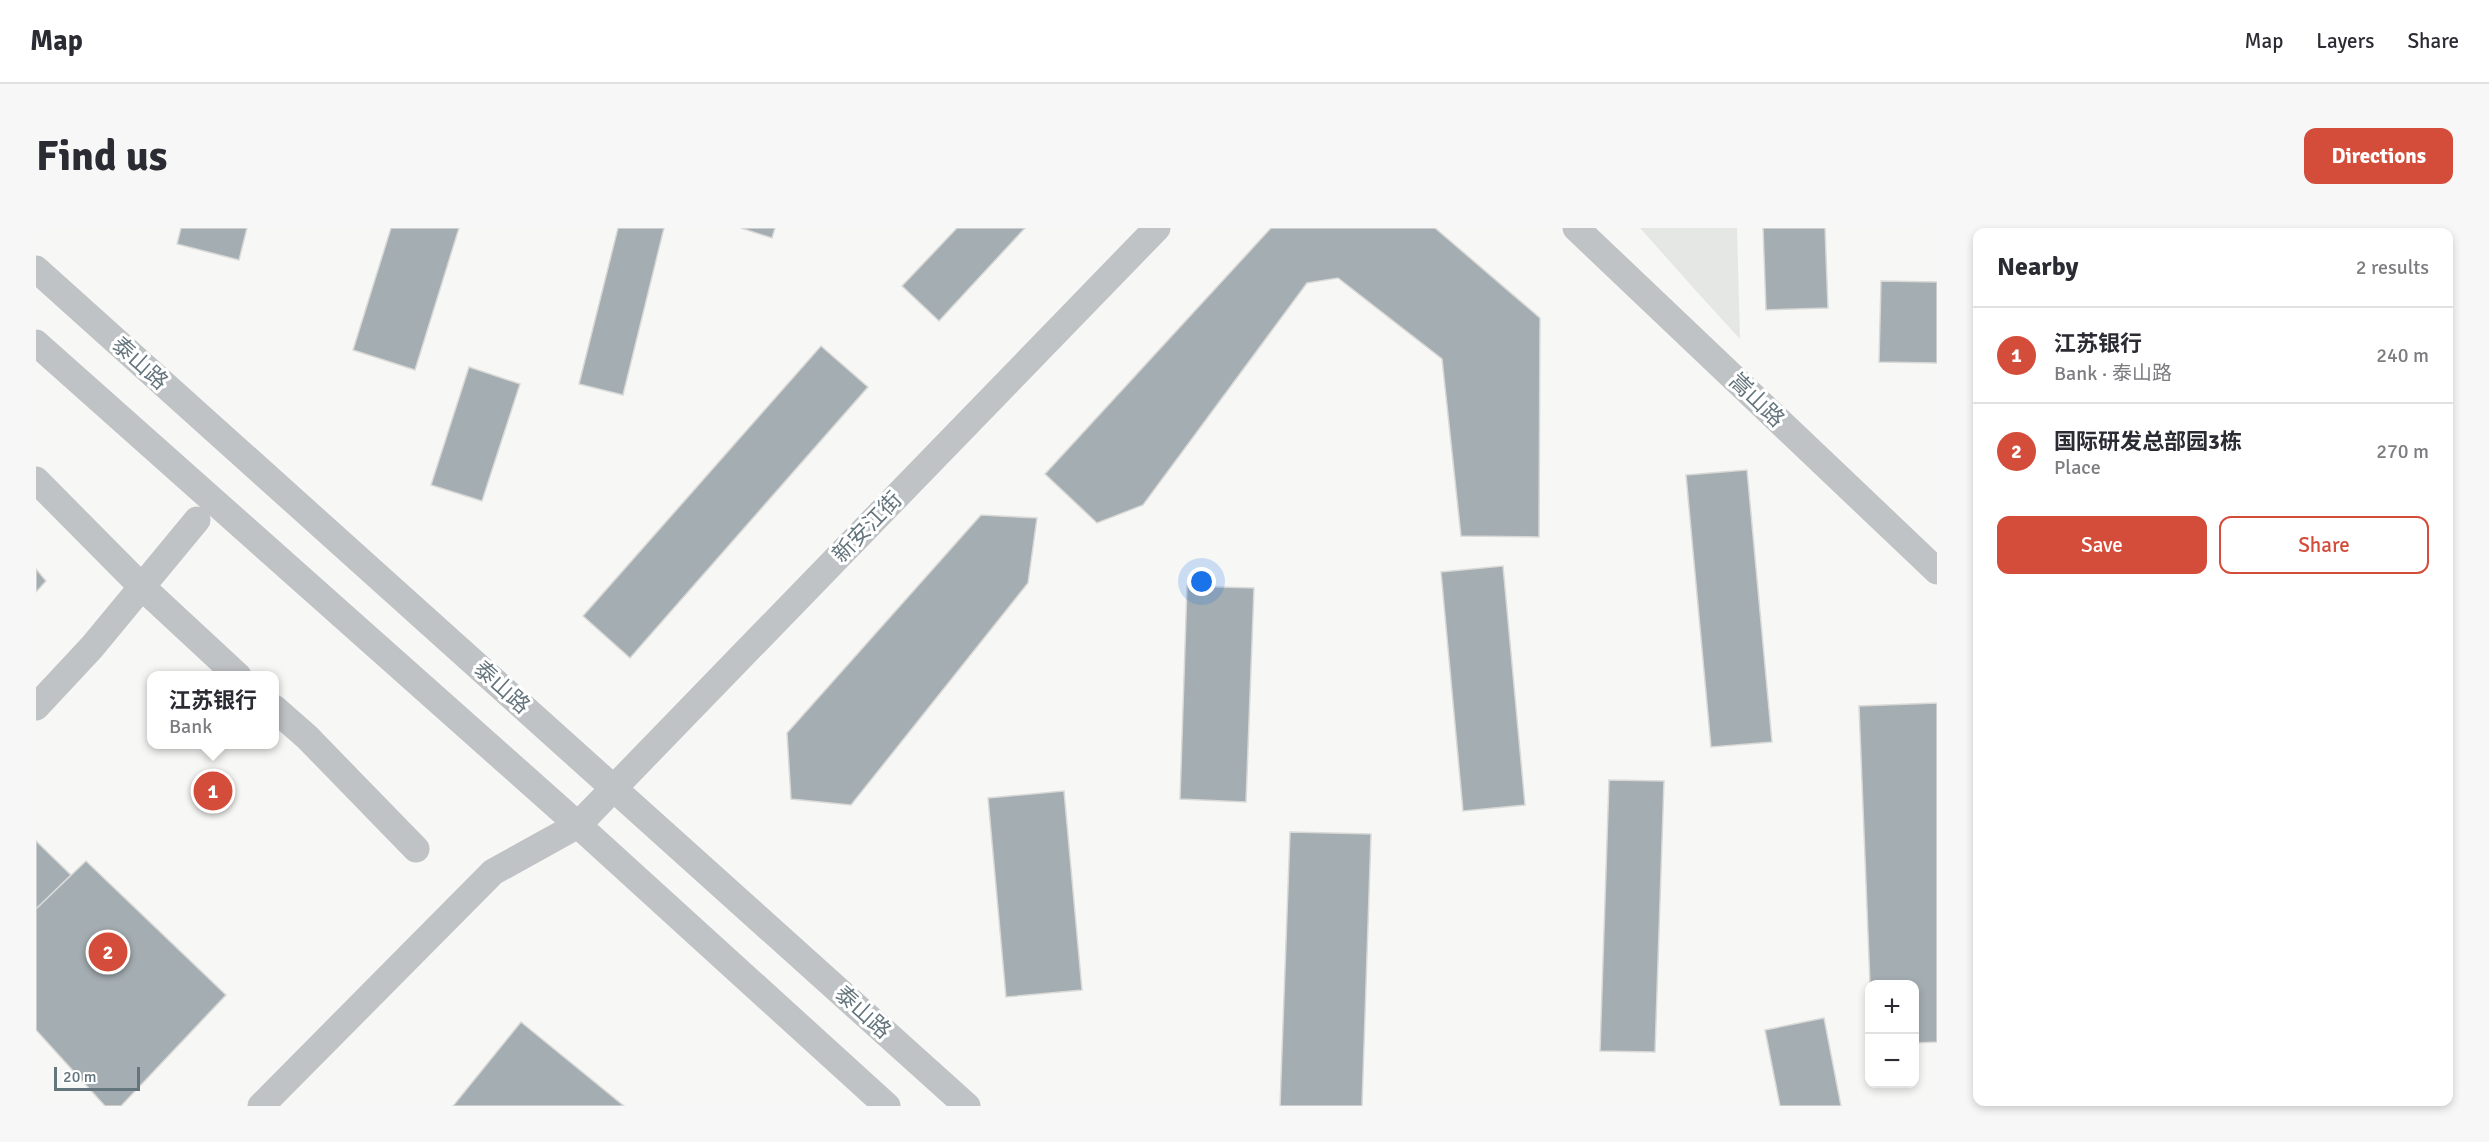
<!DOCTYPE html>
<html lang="en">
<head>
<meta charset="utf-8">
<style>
  :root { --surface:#fff; --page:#f7f7f7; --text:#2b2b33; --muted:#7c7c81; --line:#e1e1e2; --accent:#d34d3a }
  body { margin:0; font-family:Signika,"Noto Sans SC",sans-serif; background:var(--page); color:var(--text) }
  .controls { position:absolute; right:18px; bottom:18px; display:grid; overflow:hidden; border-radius:12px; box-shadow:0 3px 9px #0003 }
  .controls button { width:54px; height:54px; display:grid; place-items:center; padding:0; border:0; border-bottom:2px solid var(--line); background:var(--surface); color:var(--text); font:30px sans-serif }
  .scale { position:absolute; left:18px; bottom:15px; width:86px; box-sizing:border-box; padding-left:6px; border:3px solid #65757d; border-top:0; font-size:16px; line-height:21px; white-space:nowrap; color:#65757d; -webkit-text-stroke:4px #fff; paint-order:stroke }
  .you { position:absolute; left:1166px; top:354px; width:21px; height:21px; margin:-15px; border:4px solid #fff; border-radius:50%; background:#1a73e8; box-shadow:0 0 0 9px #1a73e833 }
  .badge { display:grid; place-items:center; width:39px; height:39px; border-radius:50%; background:var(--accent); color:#fff; font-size:20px; font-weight:700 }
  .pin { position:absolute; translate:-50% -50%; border:3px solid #fff; box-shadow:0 2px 6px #0006 }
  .popup { position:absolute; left:111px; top:443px; width:132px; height:78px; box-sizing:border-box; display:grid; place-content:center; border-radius:12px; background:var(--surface); filter:drop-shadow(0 2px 4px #0005); font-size:20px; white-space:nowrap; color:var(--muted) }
  .popup b { font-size:22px; color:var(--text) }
  .popup::after { content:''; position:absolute; left:50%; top:100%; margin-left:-12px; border:12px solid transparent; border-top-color:var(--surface) }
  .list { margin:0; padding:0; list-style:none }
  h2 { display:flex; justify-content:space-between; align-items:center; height:78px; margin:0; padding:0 24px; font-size:26px }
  h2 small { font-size:20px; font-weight:400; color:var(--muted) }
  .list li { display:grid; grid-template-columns:39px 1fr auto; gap:18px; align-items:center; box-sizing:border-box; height:96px; padding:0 24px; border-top:2px solid var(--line) }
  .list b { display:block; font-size:22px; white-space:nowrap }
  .list p { margin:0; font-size:20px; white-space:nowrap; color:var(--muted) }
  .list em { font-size:20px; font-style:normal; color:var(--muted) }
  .actions { display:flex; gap:12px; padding:18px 24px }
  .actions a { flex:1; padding:14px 0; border:2px solid var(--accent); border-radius:12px; text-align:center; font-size:21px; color:var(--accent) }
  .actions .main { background:var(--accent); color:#fff }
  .map { position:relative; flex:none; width:1901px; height:878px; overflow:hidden; border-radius:12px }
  header { display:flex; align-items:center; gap:36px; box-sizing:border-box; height:84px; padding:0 30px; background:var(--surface); border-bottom:2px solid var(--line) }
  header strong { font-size:28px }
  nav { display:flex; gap:33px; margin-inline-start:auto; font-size:21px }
  .intro { display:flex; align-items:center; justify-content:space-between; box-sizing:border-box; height:144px; padding:0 36px }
  h1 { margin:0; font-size:42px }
  .button { padding:15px 27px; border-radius:12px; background:var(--accent); color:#fff; font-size:21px; font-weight:700 }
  main { display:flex; gap:36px; padding:0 36px }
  aside { flex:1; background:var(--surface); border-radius:12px; box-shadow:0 3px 9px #0003 }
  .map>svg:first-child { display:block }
</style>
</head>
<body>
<header>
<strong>Map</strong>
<nav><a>Map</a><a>Layers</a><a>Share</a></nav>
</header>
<div class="intro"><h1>Find us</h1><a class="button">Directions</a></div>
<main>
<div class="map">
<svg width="1901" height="878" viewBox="0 0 1901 878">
  <rect width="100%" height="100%" fill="#f7f7f5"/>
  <path fill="#e5e7e5" d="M1604,0H1701L1704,111L1662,65Z"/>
  <g fill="#a4adb1" stroke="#d9d9d7" stroke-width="1.5">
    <path d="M145,0H211L203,32L141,16Z"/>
    <path d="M355,0H423L379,142L317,122Z"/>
    <path d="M582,0H628L587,167L543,156Z"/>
    <path d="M705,0H739L736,10Z"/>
    <path d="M921,0H989L903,93L866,58Z"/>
    <path d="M1235,0H1399L1504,90L1503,309L1425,308L1406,131L1302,50L1271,55L1107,277L1061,295L1009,246Z"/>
    <path d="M1727,0H1789L1792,80L1730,82Z"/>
    <path d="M1845,53L1901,54V135L1843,134Z"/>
    <path d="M785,118L832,159L594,430L547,388Z"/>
    <path d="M433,139L484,156L446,273L395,257Z"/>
    <path d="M1711,242L1736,514L1675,519L1650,247Z"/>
    <path d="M945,287L1001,290L992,355L815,577L755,571L751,505Z"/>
    <path d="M1467,338L1489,577L1427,583L1405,344Z"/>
    <path d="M0,341L10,353L0,364Z"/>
    <path d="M1151,358L1218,360L1210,574L1144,571Z"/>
    <path d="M1901,475V814L1878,815V756H1834L1823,478Z"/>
    <path d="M1573,552L1628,553L1619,824L1564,823Z"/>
    <path d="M1028,563L1046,762L970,769L952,570Z"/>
    <path d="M1254,604L1335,606L1326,878H1244Z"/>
    <path d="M0,613L35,647L0,681Z"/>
    <path d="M50,633L190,767L85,878H69L0,802V681Z"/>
    <path d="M1788,790L1805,878H1744L1729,802Z"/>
    <path d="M485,794L588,878H417Z"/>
  </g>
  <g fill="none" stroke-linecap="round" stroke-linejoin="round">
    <g stroke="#bfc3c6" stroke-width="27">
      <path d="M1540,0L1901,343"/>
      <path d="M0,41L931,878"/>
      <path d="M0,115L542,597L851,878"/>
      <path d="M0,252L105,358L202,448"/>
      <path d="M0,479L56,419L161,292"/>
      <path d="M238,480L271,509L380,621"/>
      <path d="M225,878L457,644L542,597L1121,0"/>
    </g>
  </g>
  <g text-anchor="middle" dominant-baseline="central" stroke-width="6" stroke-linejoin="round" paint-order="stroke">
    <g font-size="22" fill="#65757d" stroke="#fff">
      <text transform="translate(104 135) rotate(42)">泰山路</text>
      <text transform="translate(1721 172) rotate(44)">嵩山路</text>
      <text transform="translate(831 299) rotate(-46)">新安江街</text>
      <text transform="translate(466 459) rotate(42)">泰山路</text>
      <text transform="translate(827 784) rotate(42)">泰山路</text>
    </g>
  </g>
</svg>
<div class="controls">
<button>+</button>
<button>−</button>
</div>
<div class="scale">20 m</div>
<div class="you"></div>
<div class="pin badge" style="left:177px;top:563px">1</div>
<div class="popup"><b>江苏银行</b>Bank</div>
<div class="pin badge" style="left:72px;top:724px">2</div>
</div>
<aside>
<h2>Nearby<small>2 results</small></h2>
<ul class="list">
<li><span class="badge">1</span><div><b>江苏银行</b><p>Bank · 泰山路</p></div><em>240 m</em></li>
<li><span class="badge">2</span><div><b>国际研发总部园3栋</b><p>Place</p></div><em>270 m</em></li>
</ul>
<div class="actions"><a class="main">Save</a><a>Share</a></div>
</aside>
</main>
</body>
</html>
